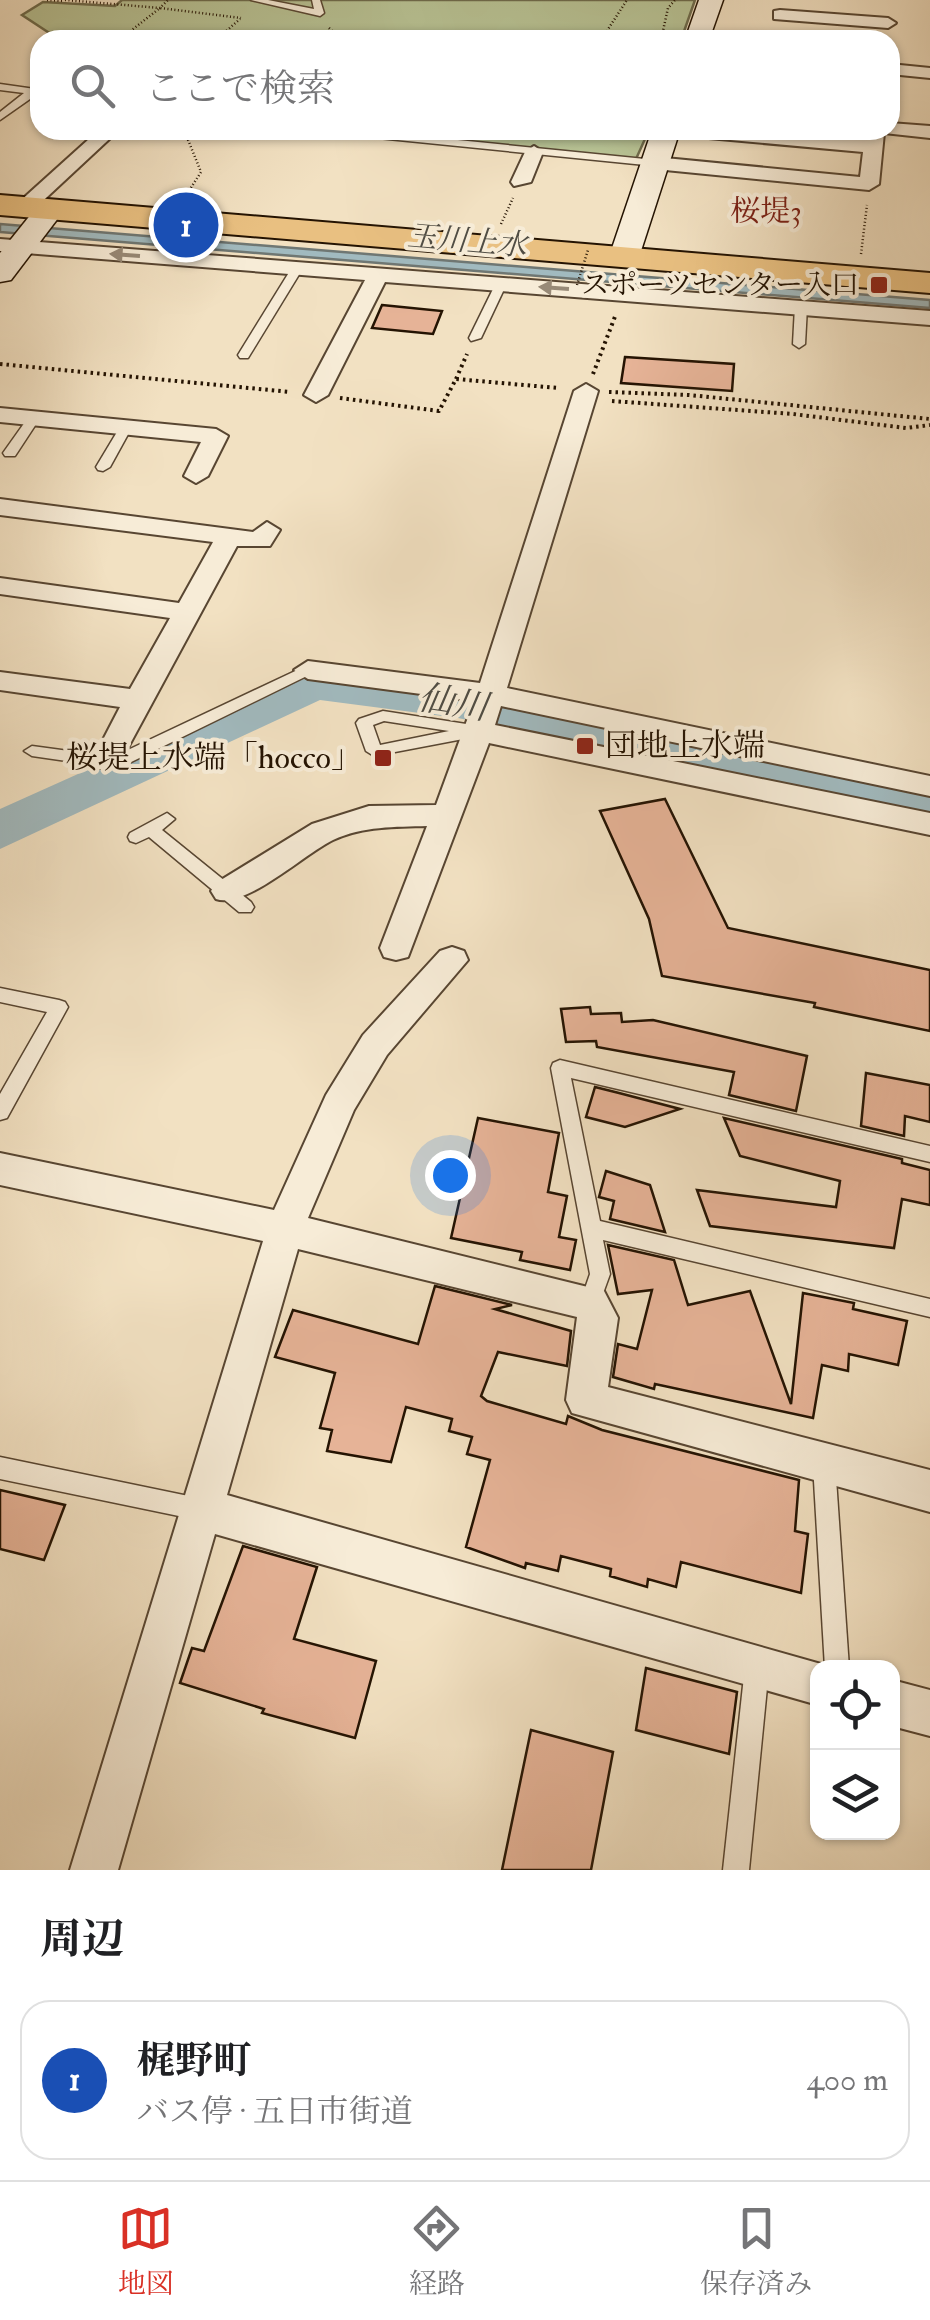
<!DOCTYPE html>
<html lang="ja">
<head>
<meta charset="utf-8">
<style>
  :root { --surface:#fff; --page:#f2f2f2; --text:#202124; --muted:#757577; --line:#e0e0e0; --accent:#d93025 }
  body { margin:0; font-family:"IM FELL Double Pica","Noto Serif JP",serif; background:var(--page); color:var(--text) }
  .controls { position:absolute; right:30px; bottom:30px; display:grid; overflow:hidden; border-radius:20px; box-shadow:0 2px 8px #0004 }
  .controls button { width:90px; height:90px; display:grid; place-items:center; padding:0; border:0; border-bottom:2px solid var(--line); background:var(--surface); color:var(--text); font:50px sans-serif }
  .you { position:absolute; left:450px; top:1175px; width:35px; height:35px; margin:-25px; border:8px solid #fff; border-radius:50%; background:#1a73e8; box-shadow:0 0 0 15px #1a73e833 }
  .badge { display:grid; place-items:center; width:65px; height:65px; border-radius:50%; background:var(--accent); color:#fff; font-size:32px; font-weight:700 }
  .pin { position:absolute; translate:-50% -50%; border:5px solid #fff; box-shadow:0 2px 10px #0006 }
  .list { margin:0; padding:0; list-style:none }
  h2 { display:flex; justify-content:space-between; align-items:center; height:130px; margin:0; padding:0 40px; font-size:42px }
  h2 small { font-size:32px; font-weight:400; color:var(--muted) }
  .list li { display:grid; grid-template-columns:65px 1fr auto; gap:30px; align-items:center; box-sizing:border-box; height:160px; margin:0 20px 20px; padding:0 20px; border:2px solid var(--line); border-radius:30px }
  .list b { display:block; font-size:38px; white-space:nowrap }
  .list p { margin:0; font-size:32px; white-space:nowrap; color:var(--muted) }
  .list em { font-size:32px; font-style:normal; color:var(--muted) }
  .icon { flex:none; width:55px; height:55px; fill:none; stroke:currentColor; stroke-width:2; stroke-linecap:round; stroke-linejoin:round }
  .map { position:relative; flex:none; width:930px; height:1870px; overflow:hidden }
  .search { position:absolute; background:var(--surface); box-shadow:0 2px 8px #0004; left:30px; right:30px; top:30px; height:110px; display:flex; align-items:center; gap:25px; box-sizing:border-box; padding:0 35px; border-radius:30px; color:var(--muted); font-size:38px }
  .sheet { height:310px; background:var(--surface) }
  nav { display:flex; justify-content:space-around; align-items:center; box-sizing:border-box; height:140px; border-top:2px solid var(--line); background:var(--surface); font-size:28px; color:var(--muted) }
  nav a { display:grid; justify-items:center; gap:5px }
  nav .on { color:var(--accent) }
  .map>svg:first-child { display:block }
</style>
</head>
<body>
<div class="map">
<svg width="930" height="1870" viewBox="0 0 930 1870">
  <rect width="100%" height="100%" fill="#f2e1c2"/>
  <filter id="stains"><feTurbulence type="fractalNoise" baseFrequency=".002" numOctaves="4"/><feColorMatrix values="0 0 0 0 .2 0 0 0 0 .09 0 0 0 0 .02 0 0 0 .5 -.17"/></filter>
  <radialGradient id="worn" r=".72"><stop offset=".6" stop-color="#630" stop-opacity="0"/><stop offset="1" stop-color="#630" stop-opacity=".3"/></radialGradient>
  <g fill="#b8c395" stroke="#6e6b4c" stroke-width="2.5">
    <path d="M122,0H695L681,40H60L22,15L43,2L115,6Z"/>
    <path d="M355,130H649L636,159Z"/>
  </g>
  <path fill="#a1babf" stroke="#6f7773" stroke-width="2.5" d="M0,224L930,300V308L0,232Z"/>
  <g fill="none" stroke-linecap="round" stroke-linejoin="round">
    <path fill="#a1babf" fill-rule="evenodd" d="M314,668L458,686L930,782V818L458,718L320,700L0,849V809Z"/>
  </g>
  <g fill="#e6b397" stroke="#241302" stroke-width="2.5">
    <path d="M382,305L442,311L433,334L372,328Z"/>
    <path d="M625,357L734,364L732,391L621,383Z"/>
    <path d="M665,799L728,928L930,970V1031L814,1007L815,1003L662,976L649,919L600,811Z"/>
    <path d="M590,1007L591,1014L621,1013L622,1022L653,1020L807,1056L796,1111L729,1095L734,1072L597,1047L596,1041L566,1042L561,1009Z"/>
    <path d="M866,1073L930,1085V1122L905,1116L904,1136L861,1126Z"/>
    <path d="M595,1087L619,1093L680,1109L625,1127L586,1117Z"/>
    <path d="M478,1118L559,1133L548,1192L567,1196L559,1237L576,1240L570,1270L520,1260L522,1252L451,1238Z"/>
    <path d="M724,1118L902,1159V1163L930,1170V1205L902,1199L894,1248L710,1226L697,1190L836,1207L840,1181L740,1156Z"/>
    <path d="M606,1171L650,1185L665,1232L610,1219L614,1201L599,1197Z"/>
    <path d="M608,1245L674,1260L688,1305L750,1291L791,1404L803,1293L854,1303L853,1309L907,1321L898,1365L849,1354L848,1371L822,1365L813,1418L655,1384L654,1389L613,1377L618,1344L637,1349L652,1290L618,1294Z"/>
    <path d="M435,1286L512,1305L495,1309L571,1331L567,1366L498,1352L481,1396L487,1401L566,1424L568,1416L602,1430L799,1480L795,1531L808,1534L801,1593L681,1562L676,1587L648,1579L647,1587L610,1576L611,1569L561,1556L558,1571L526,1563L525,1568L466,1547L490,1460L467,1454L472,1437L449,1431L452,1419L406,1407L391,1462L327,1451L332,1430L320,1428L335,1373L275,1357L293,1310L418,1344Z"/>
    <path d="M0,1490L65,1505L44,1560L0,1549Z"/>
    <path d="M243,1546L317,1567L294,1639L376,1661L355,1738L262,1713L264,1709L180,1683L192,1648L204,1651Z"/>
    <path d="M646,1668L737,1692L729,1754L636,1730Z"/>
    <path d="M531,1730L613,1752L591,1870H502Z"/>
  </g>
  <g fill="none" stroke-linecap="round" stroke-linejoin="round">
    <g stroke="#584632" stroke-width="3">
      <g id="lane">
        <path d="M251,0H268L314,9L312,0H320L324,13L320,16Z"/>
        <path d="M0,84L35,89L40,92L0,120V112L24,93L0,90Z"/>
        <path d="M323,130H358L655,160L660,163L655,166L328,133Z"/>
        <path d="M293,266L303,268L248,358H240L238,355Z"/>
        <path d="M496,283L506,285L481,338L471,341L469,338Z"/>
        <path d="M801,304L807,307L805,344L799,348L793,344L795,307Z"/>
        <path d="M34,414L40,418L17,453L15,456H5L3,453L30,415Z"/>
        <path d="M126,423L132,427L110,467L103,471L98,470L96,467L120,427Z"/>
        <path d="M308,665L316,670L313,673L121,767L115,768L32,756L24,751L32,746L113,757Z"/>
        <path d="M383,711L479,726L487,731L479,736L374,756L366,751L356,723L359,719ZM384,721L449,731L380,745L373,725Z"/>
        <path d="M167,813L175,819L162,830L251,902L254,907L251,912H239L149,837L136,843L130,841L128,837L130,833Z"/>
        <path d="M0,988L59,1000L65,1002L68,1007L7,1118L0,1120V1094L47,1012L0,1002Z"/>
        <path d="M560,1060L930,1146V1162L571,1078L600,1221L930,1299V1317L603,1240L610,1274L597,1310L590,1312L583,1310L580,1303L590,1274L551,1068L553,1063Z"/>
        <path d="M824,1453L832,1456L835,1464L849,1668H825L813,1464L816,1456Z"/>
        <path d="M0,1457L203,1499L211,1502L214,1510L211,1518L203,1521L0,1479Z"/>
        <path d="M757,1655L766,1658L769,1667L749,1870H723L745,1667L748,1658Z"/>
      </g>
    </g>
    <g stroke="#584632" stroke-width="4">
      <g id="street">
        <path d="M780,10L888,18L896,23L888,28L774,19V11Z"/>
        <path d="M698,31L742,35L751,40H692L690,36Z"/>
        <path d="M890,64L930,68V78L890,74Z"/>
        <path d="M890,123L930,126V138L884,133L879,184L869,190L655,169L645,163L655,157L860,177L863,152L686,136L677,130H748L864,140L866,130H890Z"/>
        <path d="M99,130H119L32,211H18V203Z"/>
        <path d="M534,146L543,152L531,182L514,186L511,182L525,152Z"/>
        <path d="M0,239L930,311V325L385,282L328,395L316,402L304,395L365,280L0,251Z"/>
        <path d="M586,384L598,391L507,688L930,776V796L501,706L495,725L930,813V835L489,743L408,957L396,960L384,957L380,948L427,826C395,827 363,826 333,840C304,854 246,909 216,899L211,891L216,883L312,824L369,806L436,805L474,701L308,679L294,670L308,661L480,683L574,391Z"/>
        <path d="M0,408L216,429L228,436L208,476L196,483L184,476L201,442L0,422Z"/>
        <path d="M0,499L253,532L267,522L280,530L270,546H237L117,768H97L92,761L120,707L0,690V672L130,689L170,618L0,594V578L179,603L213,542L0,515Z"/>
        <path d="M452,947L464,951L468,960L387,1055L354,1110L308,1218L604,1291L618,1318L608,1387L930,1470V1512L572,1413L566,1400L577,1317L298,1249L227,1495L835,1668H818V1705L215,1534L118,1870H70L263,1241L0,1185V1153L274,1210L326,1095L363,1035L440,951Z"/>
        <path d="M892,1680L930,1690V1736L892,1726Z"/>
      </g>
    </g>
    <g stroke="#241302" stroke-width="3">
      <g id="secondary">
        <path d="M699,0H723L709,40H685Z"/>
        <path d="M652,130H680L639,257L635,263H613L609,257Z"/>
        <path d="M50,200L65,209L11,280L0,282V253L40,203Z"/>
      </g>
    </g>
    <g stroke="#241302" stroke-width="4">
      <path id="primary" d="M0,195L930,273V293L0,215Z"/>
    </g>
    <g stroke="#241302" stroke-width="2.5" stroke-dasharray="1 2.5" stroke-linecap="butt">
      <path d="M47,0L63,1"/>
      <path d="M65,0L160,8L168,0"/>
      <path d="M329,28L341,40"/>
      <path d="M119,40L160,8L241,18"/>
      <path d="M216,40L240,19"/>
      <path d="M601,40L627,0"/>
      <path d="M661,40L668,8L675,0"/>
      <path d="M184,130L201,172L187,194"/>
      <path d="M501,224L513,198"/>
      <path d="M861,254L867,205"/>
    </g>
    <g stroke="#241302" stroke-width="4" stroke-dasharray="2.5 4" stroke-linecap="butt">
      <path d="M0,364L290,392"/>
      <path d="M593,374L616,314"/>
      <path d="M456,379L467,354"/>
      <path d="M609,392L689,395L930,419"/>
      <path d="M340,398L439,411L456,379L558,388"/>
      <path d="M612,401L793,414L906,428L930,425"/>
    </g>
    <use href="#lane" fill="#f7ecd7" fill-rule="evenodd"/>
    <use href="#street" fill="#f7ecd7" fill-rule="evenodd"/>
    <use href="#secondary" fill="#f7ecd7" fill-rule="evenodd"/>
    <use href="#primary" fill="#e9c081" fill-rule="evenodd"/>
    <path stroke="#241302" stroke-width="2.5" stroke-dasharray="1 2.5" stroke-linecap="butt" d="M577,285L588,250"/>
  </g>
  <defs><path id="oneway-solid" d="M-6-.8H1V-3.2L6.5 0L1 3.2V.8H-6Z" transform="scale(2.5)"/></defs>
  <g fill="#988a77">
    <use href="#oneway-solid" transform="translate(125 255) rotate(-176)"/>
    <use href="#oneway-solid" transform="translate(554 288) rotate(-176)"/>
  </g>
  <g fill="#8f2418" stroke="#f7ecd7" stroke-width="4">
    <rect x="869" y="275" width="20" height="20" rx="5"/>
    <rect x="575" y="736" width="20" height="20" rx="5"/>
    <rect x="373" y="748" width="20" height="20" rx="5"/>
  </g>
  <g text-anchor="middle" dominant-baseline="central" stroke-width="8" stroke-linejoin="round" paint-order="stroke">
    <g font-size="28" fill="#241302" stroke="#f7ecd7" text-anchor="end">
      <text x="859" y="285">スポーツセンター入口</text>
    </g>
    <g font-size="30" fill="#7a1f14" stroke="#f7ecd7">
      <text x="766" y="211">桜堤3</text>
    </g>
    <g font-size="30" font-style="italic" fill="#504d44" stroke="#f7ecd7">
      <text transform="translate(467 241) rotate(5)">玉川上水</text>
    </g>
    <g font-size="32" fill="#241302" stroke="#f7ecd7" text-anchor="start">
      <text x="605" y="746">団地上水端</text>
      <text x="363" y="758" text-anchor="end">桜堤上水端「hocco」</text>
    </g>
    <g font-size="35" font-style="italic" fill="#504d44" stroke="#f7ecd7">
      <text transform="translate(453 703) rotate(9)">仙川</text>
    </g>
  </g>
  <rect width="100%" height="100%" filter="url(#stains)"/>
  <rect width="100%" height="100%" fill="url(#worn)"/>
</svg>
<div class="controls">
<button><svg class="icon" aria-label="locate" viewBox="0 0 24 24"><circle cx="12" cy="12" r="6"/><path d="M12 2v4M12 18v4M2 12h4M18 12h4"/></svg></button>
<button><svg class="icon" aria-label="layers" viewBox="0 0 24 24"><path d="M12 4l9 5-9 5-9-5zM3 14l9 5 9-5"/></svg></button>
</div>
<div class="you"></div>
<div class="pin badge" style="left:186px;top:225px;background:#1a4fb4">1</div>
<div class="search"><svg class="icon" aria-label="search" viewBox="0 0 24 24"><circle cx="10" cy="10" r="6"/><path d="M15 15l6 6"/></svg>ここで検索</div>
</div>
<section class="sheet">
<h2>周辺<small></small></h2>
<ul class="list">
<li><span class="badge" style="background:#1a4fb4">1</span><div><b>梶野町</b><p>バス停 · 五日市街道</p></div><em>400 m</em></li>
</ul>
</section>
<nav>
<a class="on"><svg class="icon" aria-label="map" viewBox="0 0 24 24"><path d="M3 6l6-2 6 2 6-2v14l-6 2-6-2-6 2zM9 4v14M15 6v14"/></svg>地図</a>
<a><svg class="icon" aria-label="directions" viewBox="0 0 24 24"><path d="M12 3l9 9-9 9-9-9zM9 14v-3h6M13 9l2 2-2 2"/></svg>経路</a>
<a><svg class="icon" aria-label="saved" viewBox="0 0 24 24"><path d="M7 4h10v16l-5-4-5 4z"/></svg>保存済み</a>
</nav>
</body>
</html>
